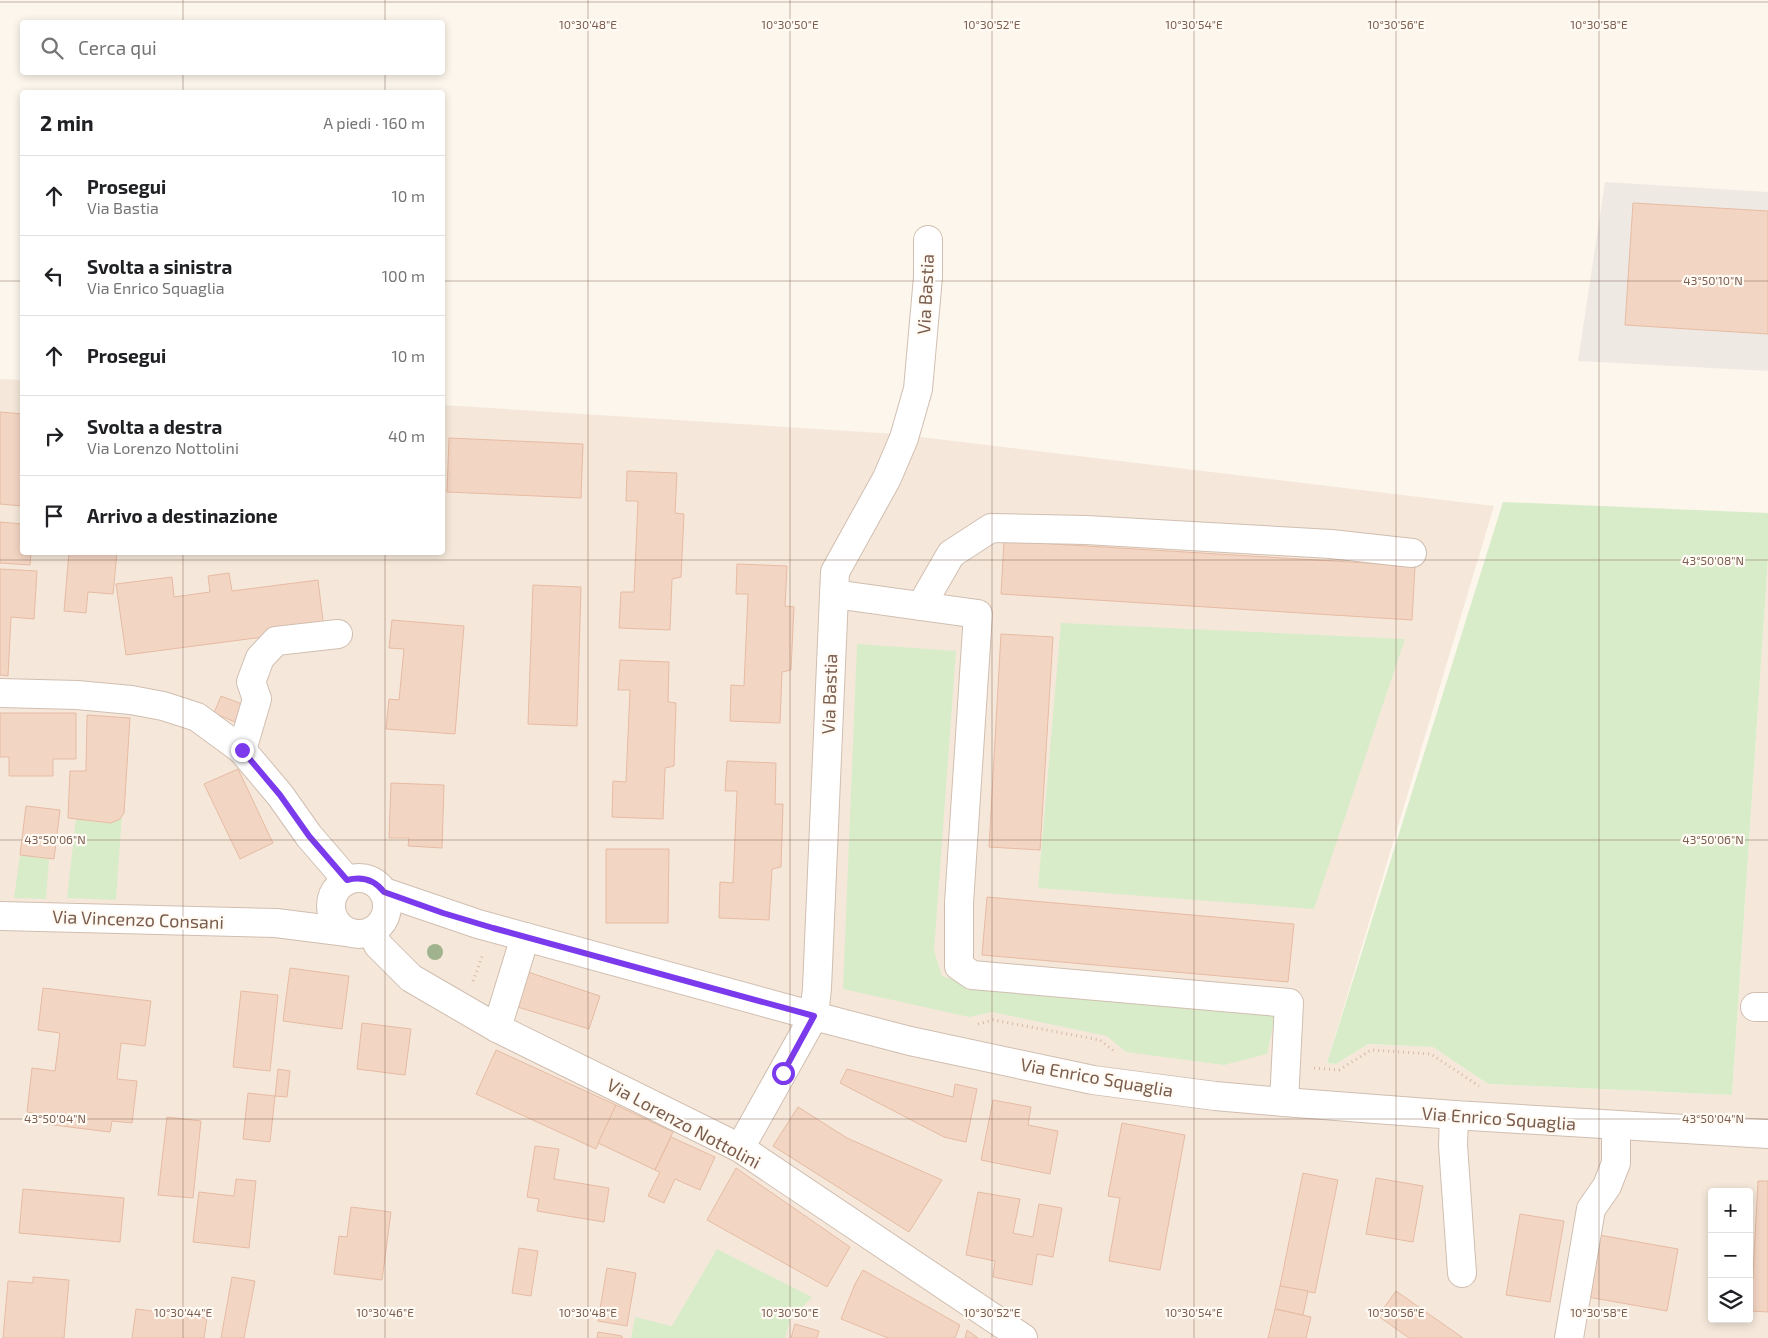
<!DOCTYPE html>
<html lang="it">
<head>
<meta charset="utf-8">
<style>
  :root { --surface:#fff; --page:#f2f2f2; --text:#202124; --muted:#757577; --line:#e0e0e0 }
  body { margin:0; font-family:"Exo 2",sans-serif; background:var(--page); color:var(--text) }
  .controls { position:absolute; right:15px; bottom:15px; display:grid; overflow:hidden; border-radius:5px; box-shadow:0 2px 8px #0003 }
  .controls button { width:45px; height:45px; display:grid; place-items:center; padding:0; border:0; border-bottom:1px solid var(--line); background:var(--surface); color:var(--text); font:25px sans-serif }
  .stop { position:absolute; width:15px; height:15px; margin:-11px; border:4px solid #7c3aed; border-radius:50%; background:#fff }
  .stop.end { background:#7c3aed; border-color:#fff; box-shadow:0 1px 5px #0008 }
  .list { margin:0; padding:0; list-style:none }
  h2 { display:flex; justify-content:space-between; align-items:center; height:65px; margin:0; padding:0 20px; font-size:21px }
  h2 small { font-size:16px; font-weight:400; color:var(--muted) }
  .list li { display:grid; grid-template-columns:32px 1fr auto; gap:15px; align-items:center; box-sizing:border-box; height:80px; padding:0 20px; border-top:1px solid var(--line) }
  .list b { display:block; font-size:19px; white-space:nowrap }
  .list p { margin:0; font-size:16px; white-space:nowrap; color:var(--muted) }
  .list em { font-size:16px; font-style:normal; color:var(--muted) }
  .icon { flex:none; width:28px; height:28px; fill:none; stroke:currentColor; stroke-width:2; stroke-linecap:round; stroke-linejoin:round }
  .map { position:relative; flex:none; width:1768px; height:1338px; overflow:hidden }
  .search { position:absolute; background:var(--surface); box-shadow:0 2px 8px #0003; left:20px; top:20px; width:425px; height:55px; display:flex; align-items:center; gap:12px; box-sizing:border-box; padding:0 18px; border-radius:5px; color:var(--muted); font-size:19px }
  .panel { position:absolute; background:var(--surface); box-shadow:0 2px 8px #0003; left:20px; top:90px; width:425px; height:465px; border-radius:5px }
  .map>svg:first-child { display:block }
</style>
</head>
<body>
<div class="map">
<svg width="1768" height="1338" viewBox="0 0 1768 1338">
  <rect width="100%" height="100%" fill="#fdf6ec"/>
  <path fill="#f5e8da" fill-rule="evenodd" d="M0,379L22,380V552H442L443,405L896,434L1494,506L1327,1063L1336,1064L1368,1044L1433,1047L1488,1084L1732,1095L1768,558V1338H0ZM1712,1192H1749V1319H1712Z"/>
  <path fill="#efe9e4" d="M1605,182L1768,192V371L1578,361Z"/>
  <g fill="#d8ecc9">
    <path d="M1503,502L1768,513V558L1732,1095L1488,1084L1433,1047L1368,1044L1336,1064L1327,1063Z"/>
    <path d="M1061,623L1405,639L1314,909L1038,888Z"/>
    <path d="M857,644L956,651L934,951L942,976L965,984L1276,1013L1267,1054L1224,1065L1126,1052L1107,1036L992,1012L969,1017L843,989Z"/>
    <path d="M122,815L116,900L67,898L76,819C90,820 114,829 122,815Z"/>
    <path d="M20,855L49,859L46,899L14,898Z"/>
    <path d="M717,1249L812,1297L790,1320L785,1338H631L635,1317L672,1326Z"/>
  </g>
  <g fill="#f3d5c3" stroke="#e6bba3">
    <path d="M1633,203L1768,211V334L1625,325Z"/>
    <path d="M0,412L22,414V506L0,504Z"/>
    <path d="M449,438L583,444L581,498L447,492Z"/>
    <path d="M627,471L677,473L675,513L684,514L681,577L672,579L670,630L619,628L621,592H634L638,501H626Z"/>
    <path d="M0,522L22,524V552H31L30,565L0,563Z"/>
    <path d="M1004,541L1415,566L1412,620L1001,594Z"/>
    <path d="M69,552H117L113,594L88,592L86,613L64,611Z"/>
    <path d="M737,564L787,566L785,606L794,607L791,670L782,672L780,723L730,721L731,685L744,686L748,594H736Z"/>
    <path d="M0,569L37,571L34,619L11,617L8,676L0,675Z"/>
    <path d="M229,573L232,591L318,580L324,629L126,655L116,584L172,577L174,597L210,592L208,576Z"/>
    <path d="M533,585L581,587L577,726L528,724Z"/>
    <path d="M392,620L464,626L455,734L386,729L389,699L399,700L404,649L389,648Z"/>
    <path d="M1001,634L1053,637L1040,850L989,847Z"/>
    <path d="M620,660L669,662L668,702L676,703L674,766L665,768L663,819L612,817L613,781L626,782L630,690H618Z"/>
    <path d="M221,696L242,704L235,722L214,713Z"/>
    <path d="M0,713H76V759H53V776H9V757H0Z"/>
    <path d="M87,715L130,718L124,813L120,819L111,823L68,818L70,771H86Z"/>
    <path d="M727,761L776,763L775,804H783L781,867L772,869L769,920L719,918L720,882L733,883L737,791H725Z"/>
    <path d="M238,769L273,843L240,859L204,784Z"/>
    <path d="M391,783L444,785L442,848L408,846L409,838H389Z"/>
    <path d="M26,806L60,810L54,859L20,855Z"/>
    <path d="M606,849H669L668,923H606Z"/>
    <path d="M987,897L1294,924L1288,982L982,955Z"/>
    <path d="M290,968L349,976L342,1029L283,1021Z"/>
    <path d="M522,970L600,996L589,1029L511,1005Z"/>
    <path d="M43,988L151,1001L145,1046L121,1043L117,1079L137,1081L132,1123L112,1121L110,1132L45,1124L46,1115L27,1112L32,1068L55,1071L60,1033L38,1030Z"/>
    <path d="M241,991L278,995L270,1071L233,1067Z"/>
    <path d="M362,1023L411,1029L405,1075L357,1069Z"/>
    <path d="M496,1050L616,1105L596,1149L476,1094Z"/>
    <path d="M278,1069L290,1071L287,1097L275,1096Z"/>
    <path d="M847,1069L953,1097L955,1084L977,1089L966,1142L944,1137L840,1083Z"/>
    <path d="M248,1093L275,1096L270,1142L243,1139Z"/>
    <path d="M993,1100L1031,1107L1028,1125L1058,1131L1050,1174L981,1160Z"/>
    <path d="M616,1105L673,1132L655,1170L598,1143Z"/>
    <path d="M798,1107L847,1138L942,1180L909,1232L773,1146Z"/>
    <path d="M167,1117L201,1121L193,1198L158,1195Z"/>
    <path d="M1122,1123L1185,1135L1160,1270L1109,1261L1120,1198L1108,1196Z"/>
    <path d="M671,1137L715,1157L700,1190L675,1179L664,1203L648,1196L660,1172L655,1170Z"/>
    <path d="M535,1146L559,1149L554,1179L609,1188L604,1222L537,1211L539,1199L527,1197Z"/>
    <path d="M736,1168L850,1247L827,1287L707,1220Z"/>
    <path d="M1303,1173L1338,1180L1315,1293L1280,1286Z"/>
    <path d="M1376,1178L1423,1186L1413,1242L1366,1234Z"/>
    <path d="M236,1179L256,1181L249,1248L193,1242L199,1192L234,1196Z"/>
    <path d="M1758,1181H1768V1312L1751,1311Z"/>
    <path d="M23,1189L124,1198L120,1242L19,1233Z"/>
    <path d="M978,1192L1020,1199L1013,1233L1033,1237L1039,1204L1062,1208L1053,1257L1037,1254L1032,1285L993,1277L995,1261L966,1255Z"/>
    <path d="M351,1207L391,1212L382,1280L334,1274L339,1236L347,1237Z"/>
    <path d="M1520,1214L1564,1221L1550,1302L1506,1295Z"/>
    <path d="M1599,1235L1678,1249L1667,1311L1588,1297Z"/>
    <path d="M519,1248L538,1251L531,1296L512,1293Z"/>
    <path d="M607,1268L636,1273L627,1326L598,1321Z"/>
    <path d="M863,1270L960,1325L955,1338H888L841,1319L855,1284Z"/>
    <path d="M33,1277L69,1280L64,1338H3L8,1281L33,1283Z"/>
    <path d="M232,1277L255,1281L244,1338H221Z"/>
    <path d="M1280,1286L1308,1291L1303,1315L1275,1309Z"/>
    <path d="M1396,1291L1463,1338H1409L1378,1316Z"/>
    <path d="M136,1309L207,1318L204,1338H132Z"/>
    <path d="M1275,1309L1311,1317L1306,1338H1268Z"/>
    <path d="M795,1324L819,1331L817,1338H791Z"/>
    <path d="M967,1330L978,1338H965Z"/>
    <path d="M598,1332L622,1336V1338H597Z"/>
  </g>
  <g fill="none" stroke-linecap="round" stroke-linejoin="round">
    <g stroke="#d1beb0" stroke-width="30">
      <g id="minor">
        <path d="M834,594L978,614L959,903V966L972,975L1289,1003L1284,1102"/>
        <path d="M921,606L951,554L991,528L1086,530L1331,544L1412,553"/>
        <path d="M0,693L77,695L131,700L163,706L197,717L242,750L280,795L309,836L347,880"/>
        <path d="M242,750L257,699L251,682L260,658L276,641L338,634"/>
        <circle cx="359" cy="906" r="28"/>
        <path d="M384,892L478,924L814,1016L910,1041L1093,1080L1215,1096L1284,1102L1454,1115L1768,1134"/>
        <path d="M0,916L276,923L347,932"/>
        <path d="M372,931L378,945L411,978L497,1028L740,1148L1023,1338"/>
        <path d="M1755,1007H1768"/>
        <path d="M497,1028L525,937"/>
        <path d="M1454,1115L1453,1145L1462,1273"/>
        <path d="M740,1148L814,1016L817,988L835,572L887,478L904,438L918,389L928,277V240"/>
        <path d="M1569,1338L1591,1209L1607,1186L1616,1163V1125"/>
      </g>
    </g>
    <g stroke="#d9b8a5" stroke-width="3" stroke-dasharray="1 4" stroke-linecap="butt">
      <path d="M473,981L483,954"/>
      <path d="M978,1024L993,1020L1100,1040L1115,1052"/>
      <path d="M1314,1068L1339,1070L1371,1050L1431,1054L1479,1086"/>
    </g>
    <use href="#minor" stroke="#fff" stroke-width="28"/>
  </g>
  <circle fill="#a0b28e" cx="435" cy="952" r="8"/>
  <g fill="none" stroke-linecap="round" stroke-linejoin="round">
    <path stroke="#7c3aed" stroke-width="6" d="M242,750L280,795L309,836L347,880C362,876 374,879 384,892L443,913L493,928L814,1016L783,1073"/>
  </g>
  <path fill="none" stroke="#7a5c4d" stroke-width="1" stroke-opacity="0.45" d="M183,0V22M385,0V22M588,0V1338M790,0V1338M992,0V1338M1194,0V1338M1396,0V1338M1599,0V1338M0,2H1768M183,72V92M385,72V92M0,281H22M442,281H1768M183,552V1338M385,552V1338M0,560H1768M0,840H1768M0,1119H1768"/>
  <g text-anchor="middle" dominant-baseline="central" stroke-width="4.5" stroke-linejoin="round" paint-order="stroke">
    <g font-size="18" fill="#7a5c4d" stroke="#fffaf3">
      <text transform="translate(925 294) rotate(-87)">Via Bastia</text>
      <text transform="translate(829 694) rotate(-88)">Via Bastia</text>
      <text transform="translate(138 919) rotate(2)">Via Vincenzo Consani</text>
      <text transform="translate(1097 1077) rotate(10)">Via Enrico Squaglia</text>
      <text transform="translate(1499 1118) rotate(4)">Via Enrico Squaglia</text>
      <text transform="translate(684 1123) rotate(28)">Via Lorenzo Nottolini</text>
    </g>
  </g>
  <g font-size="12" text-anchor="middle" fill="#7a5c4d" stroke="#fffaf3" stroke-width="4.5" stroke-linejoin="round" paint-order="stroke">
    <text x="588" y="29">10°30'48"E</text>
    <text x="790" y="29">10°30'50"E</text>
    <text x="992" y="29">10°30'52"E</text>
    <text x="1194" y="29">10°30'54"E</text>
    <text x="1396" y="29">10°30'56"E</text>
    <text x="1599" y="29">10°30'58"E</text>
    <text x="1713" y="285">43°50'10"N</text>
    <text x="1713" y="565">43°50'08"N</text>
    <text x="55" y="844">43°50'06"N</text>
    <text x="1713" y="844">43°50'06"N</text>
    <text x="55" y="1123">43°50'04"N</text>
    <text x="1713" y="1123">43°50'04"N</text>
    <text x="183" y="1317">10°30'44"E</text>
    <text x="385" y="1317">10°30'46"E</text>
    <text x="588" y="1317">10°30'48"E</text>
    <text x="790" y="1317">10°30'50"E</text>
    <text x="992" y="1317">10°30'52"E</text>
    <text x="1194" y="1317">10°30'54"E</text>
    <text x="1396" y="1317">10°30'56"E</text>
    <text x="1599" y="1317">10°30'58"E</text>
  </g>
</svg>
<div class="controls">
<button>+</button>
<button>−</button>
<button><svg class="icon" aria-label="layers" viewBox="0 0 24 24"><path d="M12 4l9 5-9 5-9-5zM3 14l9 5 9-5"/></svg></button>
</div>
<div class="stop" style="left:783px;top:1073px"></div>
<div class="stop end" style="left:242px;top:750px"></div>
<div class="search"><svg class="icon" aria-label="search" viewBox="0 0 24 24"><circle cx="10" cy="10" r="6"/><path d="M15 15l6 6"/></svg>Cerca qui</div>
<section class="panel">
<h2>2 min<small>A piedi · 160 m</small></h2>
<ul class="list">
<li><svg class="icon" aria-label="ahead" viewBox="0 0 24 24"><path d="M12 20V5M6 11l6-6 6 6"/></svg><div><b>Prosegui</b><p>Via Bastia</p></div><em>10 m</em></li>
<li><svg class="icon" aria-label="left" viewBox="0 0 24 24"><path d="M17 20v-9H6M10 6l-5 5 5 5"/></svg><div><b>Svolta a sinistra</b><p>Via Enrico Squaglia</p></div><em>100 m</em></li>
<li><svg class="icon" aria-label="ahead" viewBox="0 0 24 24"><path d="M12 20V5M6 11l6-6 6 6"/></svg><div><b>Prosegui</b></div><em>10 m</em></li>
<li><svg class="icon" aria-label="right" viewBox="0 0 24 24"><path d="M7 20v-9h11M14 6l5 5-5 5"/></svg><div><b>Svolta a destra</b><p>Via Lorenzo Nottolini</p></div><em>40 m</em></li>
<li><svg class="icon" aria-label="arrive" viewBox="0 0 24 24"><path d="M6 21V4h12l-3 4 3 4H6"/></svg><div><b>Arrivo a destinazione</b></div></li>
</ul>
</section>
</div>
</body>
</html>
